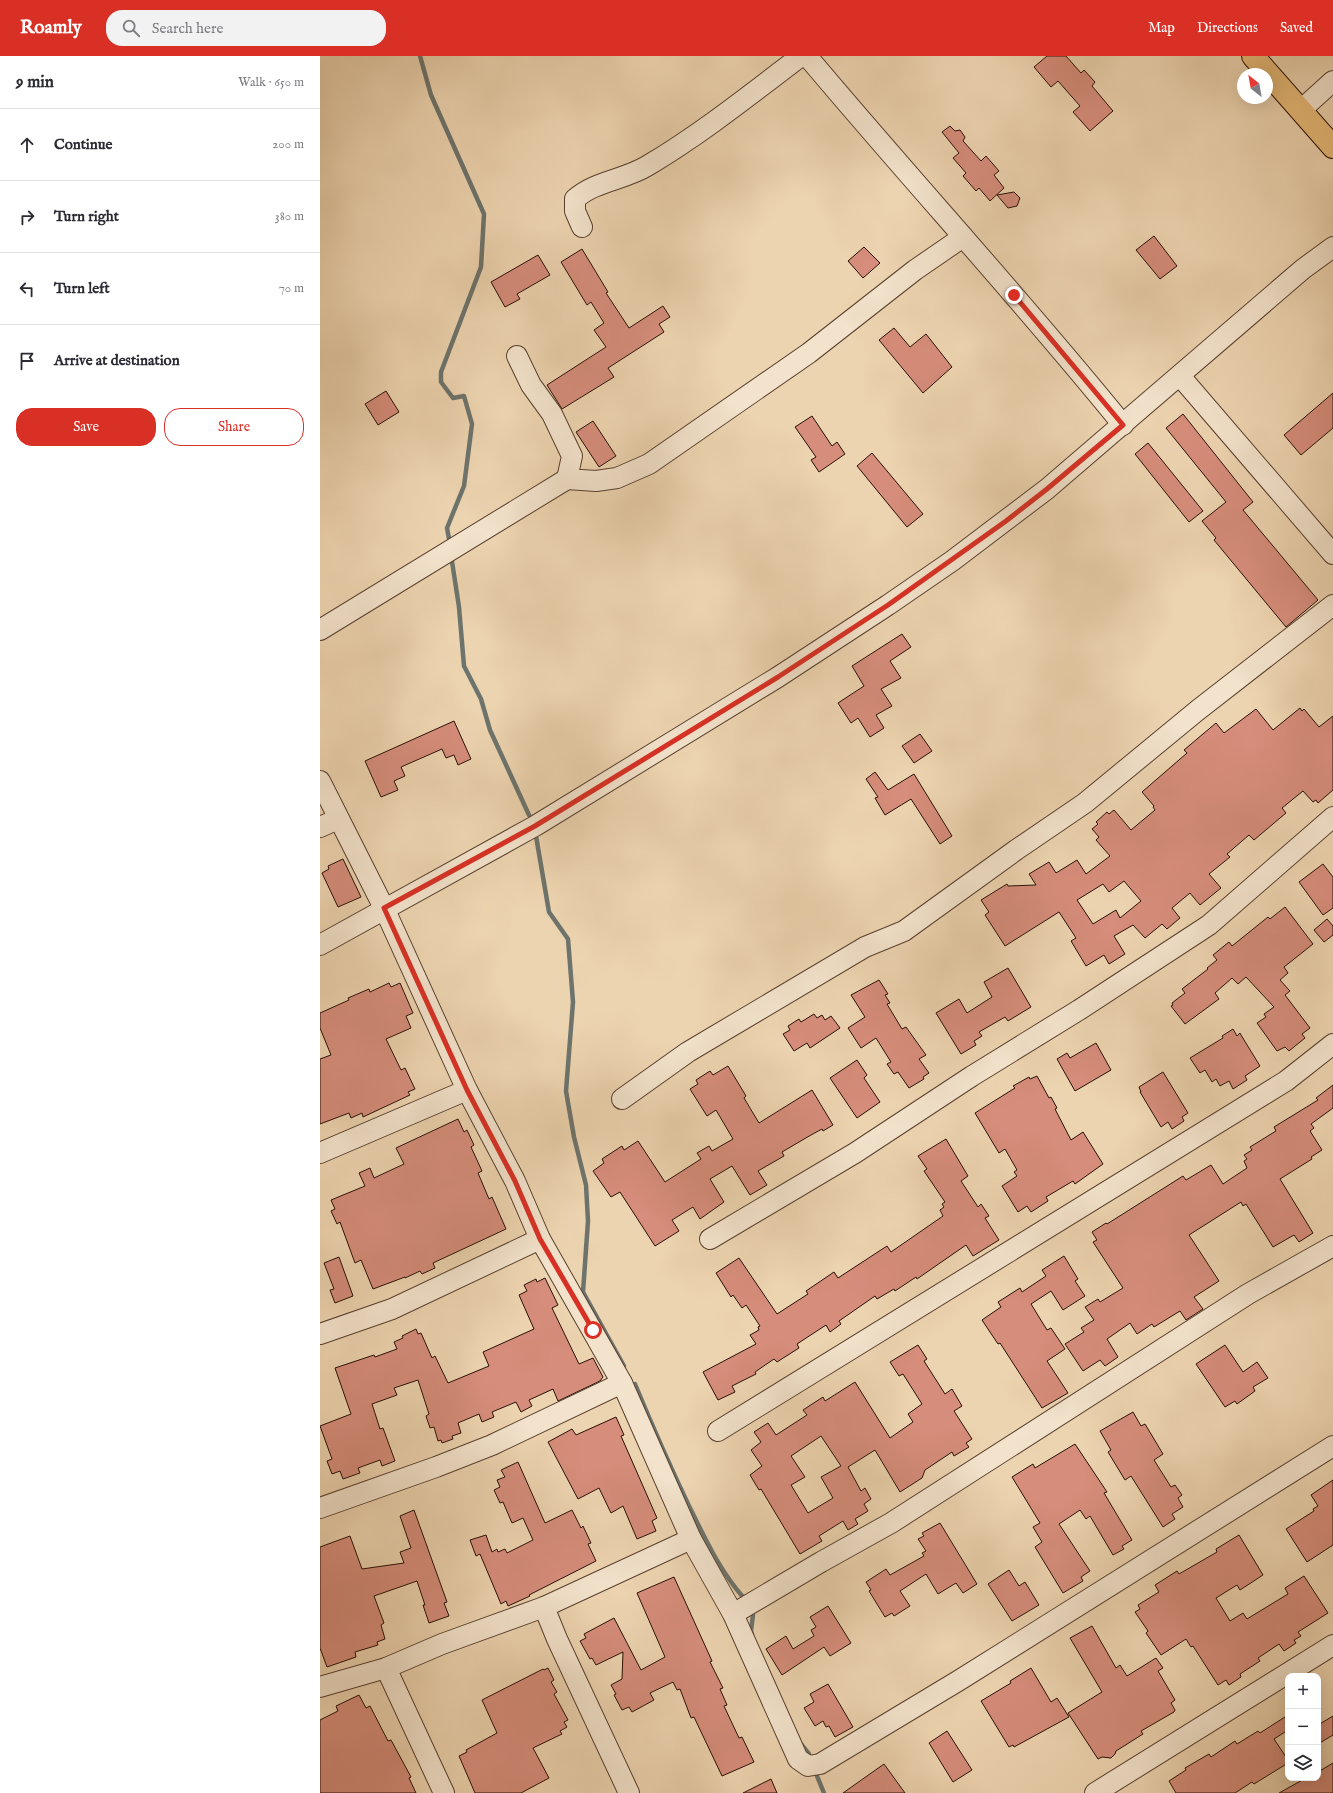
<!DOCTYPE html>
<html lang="en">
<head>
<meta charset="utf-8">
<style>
  :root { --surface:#fff; --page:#f2f2f3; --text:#2b2b33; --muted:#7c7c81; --line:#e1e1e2; --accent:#d93025 }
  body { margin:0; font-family:"IM FELL English",serif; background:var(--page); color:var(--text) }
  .controls { position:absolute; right:12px; bottom:12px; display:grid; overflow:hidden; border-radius:8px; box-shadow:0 4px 16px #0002 }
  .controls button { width:36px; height:36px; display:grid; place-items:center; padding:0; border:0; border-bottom:1px solid var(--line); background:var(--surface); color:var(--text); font:20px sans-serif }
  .compass { position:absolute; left:917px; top:12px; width:36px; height:36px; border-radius:50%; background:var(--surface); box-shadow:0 4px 16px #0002; rotate:329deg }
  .stop { position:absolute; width:12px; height:12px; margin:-9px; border:3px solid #d93025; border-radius:50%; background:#fff }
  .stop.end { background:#d93025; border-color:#fff; box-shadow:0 1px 4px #0008 }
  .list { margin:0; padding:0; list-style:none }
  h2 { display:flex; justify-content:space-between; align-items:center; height:52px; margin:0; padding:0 16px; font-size:17px }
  h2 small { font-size:13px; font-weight:400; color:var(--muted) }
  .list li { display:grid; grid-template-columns:26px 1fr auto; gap:12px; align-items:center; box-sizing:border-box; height:72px; padding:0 16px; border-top:1px solid var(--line) }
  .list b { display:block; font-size:15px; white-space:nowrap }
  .list em { font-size:13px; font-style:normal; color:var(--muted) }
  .actions { display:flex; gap:8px; padding:12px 16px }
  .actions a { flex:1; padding:9px 0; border:1px solid var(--accent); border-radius:16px; text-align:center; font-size:14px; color:var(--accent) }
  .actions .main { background:var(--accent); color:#fff }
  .icon { flex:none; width:22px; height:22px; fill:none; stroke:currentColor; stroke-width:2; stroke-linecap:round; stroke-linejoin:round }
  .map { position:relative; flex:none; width:1013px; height:1737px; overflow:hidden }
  header { display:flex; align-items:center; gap:24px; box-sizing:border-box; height:56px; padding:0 20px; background:var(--accent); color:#fff }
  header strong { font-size:19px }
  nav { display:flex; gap:22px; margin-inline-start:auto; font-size:14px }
  .search { width:280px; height:36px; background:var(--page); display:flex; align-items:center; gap:10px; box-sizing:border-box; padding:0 14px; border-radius:16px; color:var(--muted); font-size:15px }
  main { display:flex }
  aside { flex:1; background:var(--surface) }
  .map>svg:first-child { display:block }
</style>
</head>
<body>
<header>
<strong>Roamly</strong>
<div class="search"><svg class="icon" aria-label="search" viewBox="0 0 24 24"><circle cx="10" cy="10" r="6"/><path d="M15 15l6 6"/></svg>Search here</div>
<nav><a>Map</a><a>Directions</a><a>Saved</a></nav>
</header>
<main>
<aside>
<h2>9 min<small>Walk · 650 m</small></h2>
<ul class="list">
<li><svg class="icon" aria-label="ahead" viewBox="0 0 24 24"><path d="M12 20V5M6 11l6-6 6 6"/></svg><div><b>Continue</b></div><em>200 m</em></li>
<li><svg class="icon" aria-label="right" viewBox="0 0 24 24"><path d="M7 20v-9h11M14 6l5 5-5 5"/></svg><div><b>Turn right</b></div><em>380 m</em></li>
<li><svg class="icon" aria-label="left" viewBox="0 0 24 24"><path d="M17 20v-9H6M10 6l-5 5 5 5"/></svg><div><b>Turn left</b></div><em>70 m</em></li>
<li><svg class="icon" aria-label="arrive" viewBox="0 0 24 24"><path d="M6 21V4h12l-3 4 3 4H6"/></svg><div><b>Arrive at destination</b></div></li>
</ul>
<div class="actions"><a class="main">Save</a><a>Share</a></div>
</aside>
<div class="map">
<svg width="1013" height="1737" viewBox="0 0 1013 1737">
  <rect width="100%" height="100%" fill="#edd4b0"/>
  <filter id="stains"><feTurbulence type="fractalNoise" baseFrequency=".005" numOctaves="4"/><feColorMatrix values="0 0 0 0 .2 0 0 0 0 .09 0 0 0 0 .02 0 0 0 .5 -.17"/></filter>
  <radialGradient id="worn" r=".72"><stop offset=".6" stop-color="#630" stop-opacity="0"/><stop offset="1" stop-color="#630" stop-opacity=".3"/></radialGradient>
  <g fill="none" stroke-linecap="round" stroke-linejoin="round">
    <g stroke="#6d746d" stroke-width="4.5">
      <path d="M100,0L111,39L164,158L161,211L121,316V326L133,342L144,340L152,368L144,430L127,472L130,488"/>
      <path d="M131,499L139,551L144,610L161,643L170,674L209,759"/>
      <path d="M216,780L229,856L248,883L253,946L246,1035L254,1081L266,1129L268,1165L263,1236L304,1310"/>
      <path d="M315,1328C332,1369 350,1410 369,1450C385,1482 399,1514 423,1541"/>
      <path d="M432,1579L431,1575L433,1559"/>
      <path d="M481,1688L489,1698"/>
      <path d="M497,1720L504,1737"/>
    </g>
  </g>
  <g fill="#d68d7b" stroke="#280f04" fill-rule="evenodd">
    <path d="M727,0H746L761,17L764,14L775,26L772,30L793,55L770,75L753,56L760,50L738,25L731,31L714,11Z"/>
    <path d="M630,70L635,75L640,74L645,81L643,85L661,105L666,100L679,115L674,119L684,132L670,145L659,132L656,135L643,120L646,117L633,102L639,97L622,76Z"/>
    <path d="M694,136L700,142L697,150L688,152L677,139Z"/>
    <path d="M834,180L857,210L840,223L816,194Z"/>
    <path d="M544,191L560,207L543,222L528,205Z"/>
    <path d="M262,193L288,236L286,237L309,272L343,250L350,261L339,268L344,276L288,312L294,321L242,353L227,329L286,291L274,274L284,267L271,246L267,249L241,206Z"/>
    <path d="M218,199L230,219L197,238L200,243L185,251L171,226Z"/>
    <path d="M574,272L590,291L606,278L632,311L603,337L559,284Z"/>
    <path d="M66,335L79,356L58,369L45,348Z"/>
    <path d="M1013,337V372L981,399L964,379Z"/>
    <path d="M863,358L933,446L923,454L998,544L966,571L894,484L896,482L882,465L906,446L846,372Z"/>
    <path d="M492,360L512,390L517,386L525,398L499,416L491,404L496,401L475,371Z"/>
    <path d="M273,365L296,400L279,411L256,376Z"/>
    <path d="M828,387L883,455L869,466L815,398Z"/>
    <path d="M552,397L603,458L587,471L537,410Z"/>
    <path d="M582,578L591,591L570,605L581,622L561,633L572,650L556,659L564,672L550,681L538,662L531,667L518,647L544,630L532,610Z"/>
    <path d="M980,652L982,655L984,653L999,671L1013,660V734L998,747L996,744L993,746L983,735L962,752L966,757L934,784L929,779L907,798L910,801L889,818L901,832L880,849L870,837L852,852L860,862L847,873L842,868L825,882L813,869L794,880L805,898L789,908L784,899L766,910L751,885L756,882L739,856L685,890L665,859L669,856L661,844L687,828L688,830L716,829L709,818L729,806L736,817L757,804L766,818L790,800L776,784L779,781L772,773L778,768L776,766L787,756L789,758L794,754L811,774L835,754L833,751L834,750L822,736L867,697L864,694L896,667L904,677L936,653L953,674ZM804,825L821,845L800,862L796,854L773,868L757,844L783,828L789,836Z"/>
    <path d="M134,665L151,703L138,709L134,699L126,702L122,693L81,711L85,720L74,725L78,734L61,741L45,705Z"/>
    <path d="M600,678L612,695L594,707L582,690Z"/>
    <path d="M555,716L568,734L594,718L632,780L620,788L591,743L565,759L555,742L558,741L546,723Z"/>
    <path d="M23,803L41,841L18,851L2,817L9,813L8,810Z"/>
    <path d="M1003,808L1013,821V852L1003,859L979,826Z"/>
    <path d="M965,851L993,888L964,911L968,917L960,924L970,935L965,939L990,972L982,978L985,982L969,995L965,991L957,995L937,967L946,961L944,958L954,951L926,921L918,928L912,922L895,937L899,943L865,968L851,950L853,949L852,947L865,937L862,933L888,913L887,912L897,904L893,899L909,886L912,890L948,861L950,863Z"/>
    <path d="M1007,863L1013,870V879L1004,886L994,874Z"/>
    <path d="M688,912L711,951L688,965L685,961L659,976L662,980L654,985L656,989L641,998L616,957L639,943L647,957L672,941L664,926Z"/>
    <path d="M559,924L568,938L565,939L570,947L567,948L582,973L586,971L606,999L599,1003L609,1017L603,1021L604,1023L589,1032L578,1016L574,1018L567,1008L571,1006L556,982L541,992L528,972L545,961L531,939Z"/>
    <path d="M69,927L71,931L80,927L93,957L86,960L91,972L66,983L81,1014L85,1012L95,1033L88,1036L90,1039L43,1061L42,1057L31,1062L29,1057L0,1068V1003L11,999L0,972V957L29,944L28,942L49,933L50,936Z"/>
    <path d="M494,958L497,962L502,959L505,964L511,960L520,972L490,992L487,987L474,995L463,978L470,974L468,970L479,963L481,966Z"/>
    <path d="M913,973L917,980L920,977L921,979L940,1010L925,1020L927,1024L913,1033L909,1025L900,1030L896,1023L892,1026L885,1014L880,1017L870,1002L903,982L902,980Z"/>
    <path d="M776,987L791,1014L755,1035L737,1003L747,997L750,1002Z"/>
    <path d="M537,1004L547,1019L544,1022L560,1046L537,1062L510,1022Z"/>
    <path d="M408,1010L426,1040L424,1042L439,1067L492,1034L513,1069L503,1075L502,1073L491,1079L462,1096L464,1100L438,1115L447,1129L430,1139L412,1110L390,1123L404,1146L380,1163L373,1151L352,1164L359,1175L335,1190L300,1136L291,1141L273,1115L284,1107L282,1103L302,1090L304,1094L318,1085L345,1126L381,1103L377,1097L389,1090L392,1095L413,1083L396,1054L387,1060L370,1033L378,1028L376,1024L390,1015L393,1019Z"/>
    <path d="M843,1016L868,1057L862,1061L864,1065L852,1073L848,1066L841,1071L820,1036H821L819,1031Z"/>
    <path d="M717,1020L729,1042L731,1041L737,1052L735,1053L751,1084L763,1076L783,1108L755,1128L753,1125L726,1141L728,1145L711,1156L707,1150L698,1156L682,1130L697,1120L694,1116L697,1114L685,1093L679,1097L655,1057L695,1032L693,1030L709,1021L710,1023Z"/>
    <path d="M1013,1029V1052L991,1068L994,1072L990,1075L1002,1094L991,1101L992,1103L960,1123L993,1177L979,1186L974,1179L953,1191L926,1148L923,1150L921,1146L869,1179L899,1225L874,1241L883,1253L866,1264L860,1255L834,1271L832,1268L817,1278L810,1267L787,1283L798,1301L785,1310L780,1304L763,1315L745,1288L764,1276L761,1272L774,1264L765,1251L778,1243L780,1246L803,1232L773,1186L777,1184L772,1176L786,1167L787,1168L863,1120L866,1124L891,1109L903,1128L927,1112L924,1105L927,1103L924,1099L932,1094L930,1091L956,1075L954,1071L998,1044L996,1042Z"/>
    <path d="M138,1063L144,1076L147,1074L154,1089L151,1091L162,1115L158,1117L169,1143L172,1141L186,1173L113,1207L115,1212L102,1218L100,1215L85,1222V1221L53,1233L41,1204L35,1207L20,1166L17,1168L11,1155L15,1153L11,1144L45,1130L39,1117L50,1112L54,1122L84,1108L76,1092Z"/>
    <path d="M626,1083L648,1120L641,1125L658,1151L661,1148L669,1160L665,1162L679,1184L653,1200L646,1189L597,1223L596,1221L575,1235L574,1233L557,1243L555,1240L519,1265L521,1268L510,1276L506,1269L477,1288L479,1292L457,1306L454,1303L435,1316L436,1318L412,1330L415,1336L398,1344L383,1316L436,1288L430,1279L439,1274L438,1271L440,1270L426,1249L422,1252L413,1239L411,1241L396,1217L419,1202L457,1258L488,1238L486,1235L514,1216L518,1222L567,1190L571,1196L623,1160L620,1154L624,1151L622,1148L625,1146L604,1115L607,1113L598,1100Z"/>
    <path d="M744,1200L758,1223L755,1225L765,1240L743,1254L731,1235L711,1248L727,1274L731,1272L745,1293L727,1305L748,1337L722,1352L680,1287L678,1288L662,1264L681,1251L678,1246L700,1232L702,1236L726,1220L722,1214Z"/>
    <path d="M19,1201L33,1240L15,1247L10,1234L14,1233L4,1207Z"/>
    <path d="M225,1222L238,1249L232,1252L259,1308L273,1302L283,1321L280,1325L238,1345L233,1333L209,1344L212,1350L201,1356L196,1346L172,1356L174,1361L162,1366L159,1358L138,1367L141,1377L132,1380L133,1383L122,1387L121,1384L118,1385L114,1371L110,1372L106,1360L109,1358L98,1324L74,1332L77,1339L52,1348L60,1373L63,1372L75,1405L62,1410L60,1404L38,1412L40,1417L23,1423L20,1415L12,1418L7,1405L12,1403L0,1370L31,1358L15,1312L54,1299L55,1301L77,1293L74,1286L83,1282L82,1280L96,1273L98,1278L101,1277L112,1302L115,1300L128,1327L169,1310L163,1296L214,1273L199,1239L207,1235L204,1229L216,1223L217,1226Z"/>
    <path d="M598,1289L607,1303L604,1305L625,1338L632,1333L642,1350L634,1355L652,1383L646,1387L649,1391L634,1400L632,1396L605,1414L602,1422L580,1436L555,1394L528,1411L541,1435L545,1432L551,1443L544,1448L548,1455L535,1463L538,1468L528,1474L523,1465L499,1480L502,1485L480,1498L441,1433L439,1434L430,1419L442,1410L431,1394L441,1386L434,1376L448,1367L456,1379L487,1359L483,1354L503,1341L505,1345L535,1326L570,1382L593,1366L588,1358L602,1348L583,1318L579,1320L570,1306ZM501,1380L521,1410L501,1421L513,1442L488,1457L471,1429L485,1421L471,1400Z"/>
    <path d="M905,1289L923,1316L937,1306L948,1322L933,1331L935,1335L917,1348L915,1345L905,1351L876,1308Z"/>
    <path d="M813,1356L821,1370L825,1368L843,1398L834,1404L851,1431L855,1429L862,1439L858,1442L863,1451L852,1458L855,1463L843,1471L811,1420L805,1424L788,1396L791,1394L780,1375Z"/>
    <path d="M296,1361L304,1379L301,1380L337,1462L332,1465L336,1475L317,1483L303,1450L291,1457L279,1432L258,1443L228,1386L252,1373L256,1379Z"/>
    <path d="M755,1388L787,1436L784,1437L812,1484L802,1490L804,1493L793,1499L770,1460L766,1463L760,1454L739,1468L770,1515L761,1521L763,1525L743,1537L715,1491L722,1486L713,1471L720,1467L692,1421L713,1408L715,1412Z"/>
    <path d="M198,1406L225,1467L252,1454L261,1472L263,1470L271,1487L268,1488L276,1505L209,1539L210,1540L188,1550L186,1545L181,1548L160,1498L156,1500L150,1484L166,1479L172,1496L177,1493L178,1496L185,1493L187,1497L213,1484L203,1462L192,1467L183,1446L180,1447L174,1434L180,1431L177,1424L185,1421L181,1414Z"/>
    <path d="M1013,1424V1489L987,1506L966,1473L994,1455L993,1453L998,1450L991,1439Z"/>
    <path d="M94,1454L127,1546L124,1547L129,1560L109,1567L103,1549H105L97,1525L54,1540L64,1567L61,1569L65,1583L57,1586L58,1589L35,1596L36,1601L7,1611L0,1592V1491L30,1480L42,1513L84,1507L80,1496L91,1492L80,1460Z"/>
    <path d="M620,1467L657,1528L643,1537L636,1527L618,1538L606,1518L580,1535L590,1550L574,1560L572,1557L565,1561L549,1535L551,1534L546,1526L566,1513L570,1519L604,1500L602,1497L606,1495L598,1483L604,1480L602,1477Z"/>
    <path d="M919,1479L943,1519L920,1534L917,1529L896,1542L910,1565L923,1557L927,1563L968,1538L965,1532L984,1520L1008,1557L978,1576L981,1580L974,1584L976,1587L964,1595L959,1588L938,1602L940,1605L920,1618L921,1621L909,1629L906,1624L898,1629L873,1590L871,1591L866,1583L841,1599L826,1577L828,1575L815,1556L820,1553L818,1549L839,1536L835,1529L857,1515L859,1518L897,1496L896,1493Z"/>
    <path d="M689,1514L699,1530L705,1526L719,1549L692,1565L668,1528Z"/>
    <path d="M354,1521L392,1605L390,1606L403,1632L400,1633L407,1649L404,1650L419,1682L422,1681L434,1706L402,1720L374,1661L371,1662L360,1633L357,1634L353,1626L330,1637L334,1644L312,1656L309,1651L302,1654L294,1639L296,1638L291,1629L302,1623L303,1596L276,1609L272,1602L270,1603L260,1585L266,1582L264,1578L294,1562L321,1614L345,1601L317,1537Z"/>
    <path d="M508,1550L531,1587L510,1600L504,1591L462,1619L446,1593L466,1580L473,1593L494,1580L491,1574L496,1571L490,1561Z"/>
    <path d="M772,1570L796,1612L800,1609L807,1620L836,1602L843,1612L838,1615L855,1644L851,1647L855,1654L854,1656L821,1675L823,1678L796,1695L795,1698L791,1702L782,1701L778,1703L748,1657L782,1636L750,1582Z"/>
    <path d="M228,1612L234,1624L231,1626L237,1636L234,1638L248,1664L244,1666L247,1671L240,1675L242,1678L213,1692L229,1722L201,1737H155L139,1700L147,1696L146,1694L177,1677L162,1644L223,1613L224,1614Z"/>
    <path d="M711,1612L731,1646L737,1642L749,1661L694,1691L693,1689L689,1691L661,1645L691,1627L690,1625Z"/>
    <path d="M508,1628L533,1671L515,1681L509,1670L506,1671L503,1665L495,1670L484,1652L494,1646L490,1638Z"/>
    <path d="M39,1639L46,1652L50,1650L68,1685L71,1684L91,1721L89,1722L96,1737H0V1664L18,1655L16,1650Z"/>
    <path d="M968,1659V1674L954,1683L968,1704V1707L934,1728L932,1726L915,1737H856L849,1725L866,1714L865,1712L889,1698L891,1701L915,1685L917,1688L938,1675L940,1677Z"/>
    <path d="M1013,1660V1679L998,1688V1669Z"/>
    <path d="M627,1675L652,1714L633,1726L609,1687Z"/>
    <path d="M1013,1707V1737H959L986,1722H998V1716Z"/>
    <path d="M564,1708L585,1737H523Z"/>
    <path d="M451,1723L457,1737H423Z"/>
  </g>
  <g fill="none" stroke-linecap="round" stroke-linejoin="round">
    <g stroke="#59402f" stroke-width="22">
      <g id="minor">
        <path d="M487,0C591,124 701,243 803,369"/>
        <path d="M981,54L1013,25"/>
        <path d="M262,171L255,155V143C275,125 304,124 327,110C381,78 431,38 481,0"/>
        <path d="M197,300L211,329L232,358L252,400L247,423L276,425L297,422L329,408L489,297L595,214L643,181"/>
        <path d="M860,320L1013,498"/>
        <path d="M0,574L247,423"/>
        <path d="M0,725L64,852L147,1034L195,1125L220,1183L302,1327L371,1483L413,1558L478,1703L488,1710L500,1708L638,1625L1013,1390"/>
        <path d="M0,771L18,763"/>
        <path d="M0,889L215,770L458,621L568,549L632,505L727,433L983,213L1013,191"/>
        <path d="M302,1043L368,996L545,891L584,875L696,794L765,747L878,654L1013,549"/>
        <path d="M0,1097L147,1034"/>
        <path d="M390,1183L535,1097L652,1020L759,954L889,869L1013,761"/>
        <path d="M0,1278L72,1253L220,1183"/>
        <path d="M398,1375L966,1025L1013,988"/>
        <path d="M0,1452L116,1411L172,1389L302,1327"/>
        <path d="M224,1551L237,1583L309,1737"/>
        <path d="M413,1558L501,1506L571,1467L928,1238L1013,1190"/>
        <path d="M66,1612L124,1737"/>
        <path d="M0,1631L66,1612L122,1588L224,1551L371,1483"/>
        <path d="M775,1737L1013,1589"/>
      </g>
    </g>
    <g stroke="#280f04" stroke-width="24">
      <path id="major" d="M933,0L1013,91"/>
    </g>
    <use href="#minor" stroke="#f3e3cc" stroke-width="20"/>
    <use href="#major" stroke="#e6ba78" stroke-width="22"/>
  </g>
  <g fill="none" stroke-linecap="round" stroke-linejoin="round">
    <path stroke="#d93025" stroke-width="5" d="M273,1274L220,1183L195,1125L147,1034L64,852L215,770L458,621L568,549L686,465L727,433L803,369L694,239"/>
  </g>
  <rect width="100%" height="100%" filter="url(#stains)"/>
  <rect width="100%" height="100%" fill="url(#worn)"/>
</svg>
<div class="controls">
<button>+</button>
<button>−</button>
<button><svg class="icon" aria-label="layers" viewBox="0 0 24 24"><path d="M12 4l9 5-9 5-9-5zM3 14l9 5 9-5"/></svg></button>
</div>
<svg class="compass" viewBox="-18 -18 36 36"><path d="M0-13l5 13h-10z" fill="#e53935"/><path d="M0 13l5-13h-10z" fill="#7c7c81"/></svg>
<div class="stop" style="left:273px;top:1274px"></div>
<div class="stop end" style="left:694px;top:239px"></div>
</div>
</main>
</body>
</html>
